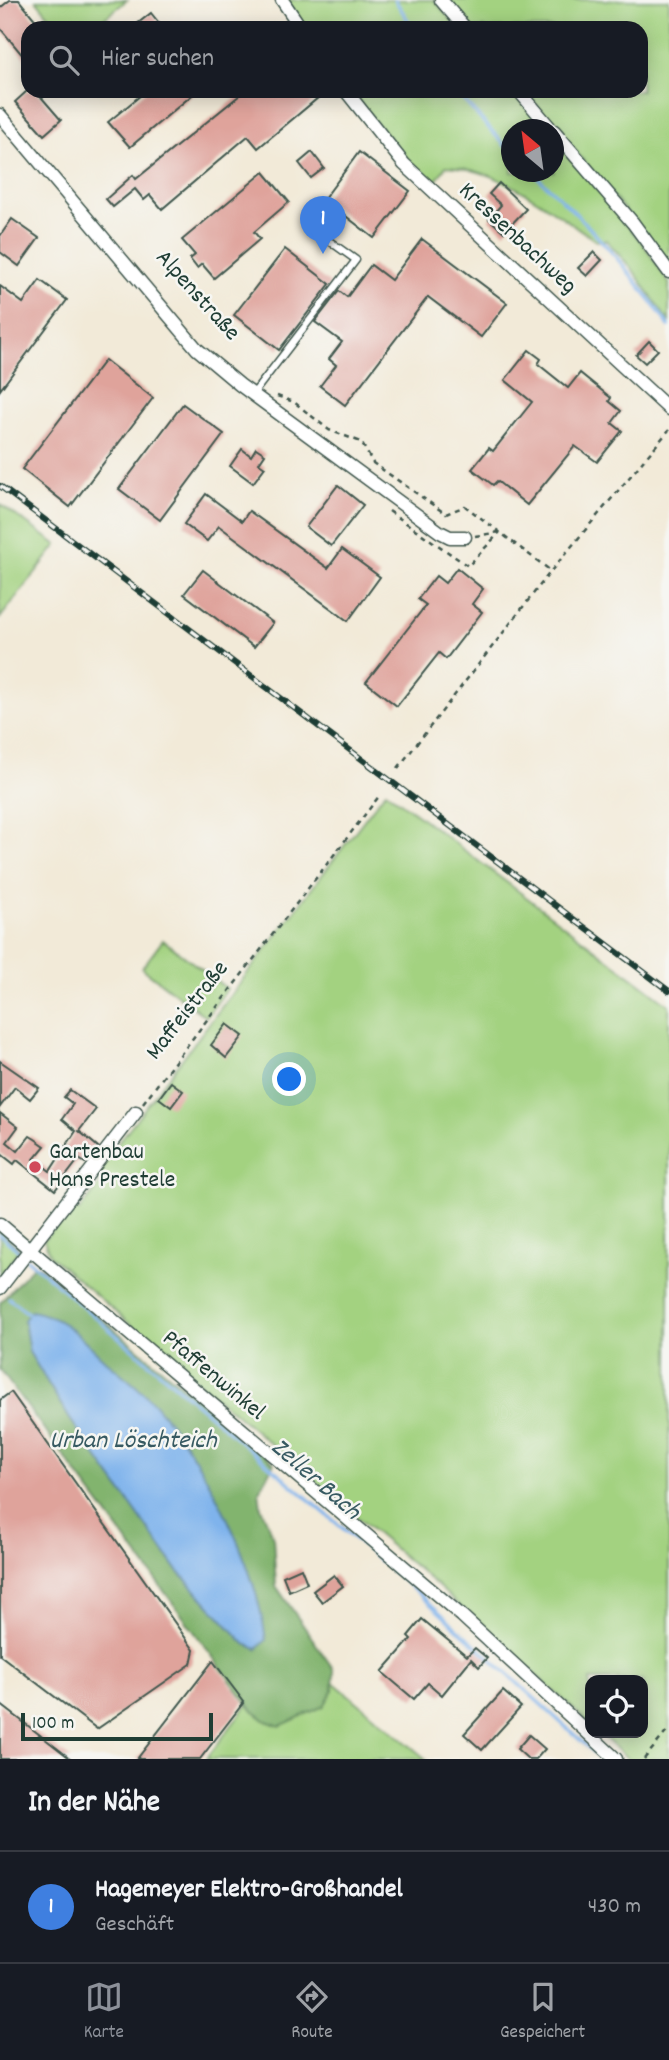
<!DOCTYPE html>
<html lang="de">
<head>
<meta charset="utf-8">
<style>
  :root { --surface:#171b24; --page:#242831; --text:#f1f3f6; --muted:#9ea1a6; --line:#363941; --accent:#8c9099 }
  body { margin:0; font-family:Dekko,sans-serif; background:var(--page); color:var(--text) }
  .controls { position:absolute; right:21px; bottom:21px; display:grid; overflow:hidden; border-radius:14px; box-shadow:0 4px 18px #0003 }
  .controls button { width:63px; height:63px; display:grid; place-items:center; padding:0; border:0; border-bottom:2px solid var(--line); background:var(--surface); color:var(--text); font:35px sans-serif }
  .compass { position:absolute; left:501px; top:119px; width:63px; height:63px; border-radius:50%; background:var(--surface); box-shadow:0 4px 18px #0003; rotate:331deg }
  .scale { position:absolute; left:21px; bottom:18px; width:192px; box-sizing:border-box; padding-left:7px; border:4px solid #1f3d34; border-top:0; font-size:19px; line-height:24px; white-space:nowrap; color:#1f3d34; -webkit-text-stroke:5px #f6f6f2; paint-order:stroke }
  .you { position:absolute; left:290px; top:1080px; width:24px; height:24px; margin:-18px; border:5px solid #fff; border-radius:50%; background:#1a73e8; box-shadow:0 0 0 10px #1a73e833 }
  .badge { display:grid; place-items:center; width:46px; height:46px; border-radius:50%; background:var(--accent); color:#fff; font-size:23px; font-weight:700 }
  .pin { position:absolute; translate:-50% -58px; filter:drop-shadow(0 2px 4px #0008) }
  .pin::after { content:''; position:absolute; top:37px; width:24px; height:21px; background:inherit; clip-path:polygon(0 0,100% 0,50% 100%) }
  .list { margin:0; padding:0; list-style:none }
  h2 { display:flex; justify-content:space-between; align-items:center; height:91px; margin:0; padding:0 28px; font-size:30px }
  h2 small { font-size:23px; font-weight:400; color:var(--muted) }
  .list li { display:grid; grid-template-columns:46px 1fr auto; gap:21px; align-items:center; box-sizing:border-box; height:112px; padding:0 28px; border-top:2px solid var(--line) }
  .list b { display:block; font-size:26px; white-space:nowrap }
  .list p { margin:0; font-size:23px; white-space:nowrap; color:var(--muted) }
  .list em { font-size:23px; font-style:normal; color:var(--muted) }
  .icon { flex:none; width:38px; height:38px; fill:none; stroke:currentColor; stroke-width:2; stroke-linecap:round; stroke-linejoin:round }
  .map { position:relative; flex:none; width:669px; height:1759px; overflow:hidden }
  .search { position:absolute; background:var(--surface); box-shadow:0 4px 18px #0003; left:21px; right:21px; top:21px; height:77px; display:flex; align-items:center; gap:18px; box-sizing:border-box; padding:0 24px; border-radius:21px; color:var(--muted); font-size:26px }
  .sheet { height:203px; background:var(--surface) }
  nav { display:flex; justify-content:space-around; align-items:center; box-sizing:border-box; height:98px; border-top:2px solid var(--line); background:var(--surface); font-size:19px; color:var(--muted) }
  nav a { display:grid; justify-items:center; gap:4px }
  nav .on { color:var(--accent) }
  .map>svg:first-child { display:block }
</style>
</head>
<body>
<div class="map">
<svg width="669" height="1759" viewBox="0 0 669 1759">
  <rect width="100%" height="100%" fill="#f6f6f2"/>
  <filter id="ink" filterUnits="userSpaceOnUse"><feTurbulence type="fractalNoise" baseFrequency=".0143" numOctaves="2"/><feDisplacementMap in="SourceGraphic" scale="14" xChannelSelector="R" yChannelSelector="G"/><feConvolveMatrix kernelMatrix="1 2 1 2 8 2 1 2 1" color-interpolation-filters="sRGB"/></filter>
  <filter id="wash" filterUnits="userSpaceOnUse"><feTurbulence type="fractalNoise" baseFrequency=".00686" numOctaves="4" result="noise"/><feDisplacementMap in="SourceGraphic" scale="28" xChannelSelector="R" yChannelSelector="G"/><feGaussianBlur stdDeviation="1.57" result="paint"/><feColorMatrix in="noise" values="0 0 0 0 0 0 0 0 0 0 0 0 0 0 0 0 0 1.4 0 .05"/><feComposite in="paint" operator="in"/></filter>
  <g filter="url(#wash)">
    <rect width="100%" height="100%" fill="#f2ead8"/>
    <g fill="#a3d280" stroke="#61885a" stroke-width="2">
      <path d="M36,0H127L93,28H59Z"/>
      <path d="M285,0H434L458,28H304Z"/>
      <path d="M447,0H669V263L525,91H641V28H471Z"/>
      <path d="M350,91H512L545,129L512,130V172H554V139L644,245L669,283V322L633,270L606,240L596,241C552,210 502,169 446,166L432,187L415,171Z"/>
      <path d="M0,504L57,545L0,618Z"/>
      <path d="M386,791L669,1005V1759H628L599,1733H643V1680H590V1724L431,1580L50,1256L44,1240L71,1205L79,1211L101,1183L93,1176Z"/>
      <path d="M163,940L227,989L206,1017L142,968Z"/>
      <path d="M0,1230L19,1249L0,1279Z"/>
      <path d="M333,1682L426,1759H206L248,1704L253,1711L333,1690Z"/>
    </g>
    <path fill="#82b46e" stroke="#507851" stroke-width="2" fill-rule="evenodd" d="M33,1266H39L274,1463L259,1491L261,1507L273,1537L276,1586L334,1670L333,1690L324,1706L280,1726L266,1721L253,1711L0,1370V1303ZM31,1311L257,1649L245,1644L178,1571L70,1419L29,1352L24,1321Z"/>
    <path fill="#7fb3ec" stroke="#4f7890" stroke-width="2" d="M31,1311C65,1317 81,1338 105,1360C122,1375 142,1389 156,1406C208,1466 255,1562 266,1640L257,1649L245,1644L178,1571L70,1419L29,1352L24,1320Z"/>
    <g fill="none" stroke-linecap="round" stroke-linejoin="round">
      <g stroke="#7fb3ec" stroke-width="3.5">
        <path d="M395,0L413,28"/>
        <path d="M455,91L512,153"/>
        <path d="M532,172C584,218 629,268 669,326"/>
        <path d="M0,1235L22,1254"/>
        <path d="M27,1259L415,1590L601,1759"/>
        <path d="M9,1298L29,1314"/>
      </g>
    </g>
    <g id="blocks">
      <g fill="#dfa39b">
        <path d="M10,0H19L42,28H28V62L0,28V8Z"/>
        <path d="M151,13L163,28H132Z"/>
        <path d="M27,91H36L61,120L44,135L15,102Z"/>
        <path d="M146,91H197L130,147L108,122Z"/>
        <path d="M245,91H314L319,97L258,148L248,136L162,209L150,195L144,200L135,189L113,207L106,199L133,175L136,179Z"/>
        <path d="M312,152L324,168L311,178L299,163Z"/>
        <path d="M359,152L410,191L374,238L324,199Z"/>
        <path d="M264,172L289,202L254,232L260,239L214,278L202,264L197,268L190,259L195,255L182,240Z"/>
        <path d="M499,183L526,209L504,232L489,219L501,205L489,194Z"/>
        <path d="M12,219L39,238L19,266L0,252V236Z"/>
        <path d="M422,239L507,303L481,337L428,297L345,405L320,386L336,365L329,359L342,342L315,322L339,291L347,297L371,265L391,280Z"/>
        <path d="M285,249L330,284L279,350L234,315Z"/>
        <path d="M594,252L602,260L587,276L578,268Z"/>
        <path d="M40,280L67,300L0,390V286L23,303Z"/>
        <path d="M649,341L658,350L645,363L636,355Z"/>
        <path d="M529,350L541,359L538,364L568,388L580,373L611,398L609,401L621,411L612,423L622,431L597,462L575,446L527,505L497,481L493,485L472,469L489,448L493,451L532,402L505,380Z"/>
        <path d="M105,360L153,398L70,507L22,469Z"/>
        <path d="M183,404L224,434L160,520L119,489Z"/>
        <path d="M256,448L265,454L259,463L265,467L253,483L230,466L242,449L251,456Z"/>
        <path d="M338,485L363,505L331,546L306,527Z"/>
        <path d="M206,494L242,521L249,511L328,568L342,549L380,577L348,621L219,526L207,541L184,524Z"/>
        <path d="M457,568L483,589L472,604L482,612L446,659L439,653L397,706L366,682L426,605L418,599L436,576L445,583Z"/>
        <path d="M203,570L273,623L254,647L184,594Z"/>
        <path d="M227,1024L243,1036L226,1058L211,1045Z"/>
        <path d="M0,1061L39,1088L30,1099L15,1087L0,1107Z"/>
        <path d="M171,1082L183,1091L171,1107L159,1098Z"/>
        <path d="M70,1090L96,1109L79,1131L98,1147L85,1163L79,1159L55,1190L17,1160L14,1164L0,1153V1113L18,1127L7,1142L18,1151L30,1136L35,1139L45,1146L34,1159L50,1171L76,1131L62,1119L73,1104L64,1097Z"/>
        <path d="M11,1392L194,1650L191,1664L97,1729L0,1655V1400Z"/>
        <path d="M301,1568L307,1583L289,1591L283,1576Z"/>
        <path d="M334,1575L343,1586L322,1602L313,1591Z"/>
        <path d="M422,1619L467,1656L475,1648L487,1658L479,1667L471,1659L442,1695L428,1683L414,1699L382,1672L411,1639L408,1636Z"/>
        <path d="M213,1661L244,1702L200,1759H137Z"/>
        <path d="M503,1691L521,1707L482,1750L464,1734Z"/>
        <path d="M0,1704L71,1759H0Z"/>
        <path d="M529,1735L545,1749L536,1759H528L517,1749Z"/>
      </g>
    </g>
  </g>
  <g filter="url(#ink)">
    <use href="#blocks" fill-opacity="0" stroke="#3f574d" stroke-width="2"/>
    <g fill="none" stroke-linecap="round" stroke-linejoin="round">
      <g stroke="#3f574d" stroke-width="9">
        <path id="service" d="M253,394L356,260L321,235"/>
      </g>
      <g stroke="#3f574d" stroke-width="15">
        <g id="minor">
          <path d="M282,0L301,28"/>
          <path d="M441,0L465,28"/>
          <path d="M346,91L404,164L669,409"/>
          <path d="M519,91L552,130"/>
          <path d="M0,115L197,349L240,385L440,532L450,537H465"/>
          <path d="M554,131L633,223L669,272"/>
          <path d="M0,1224L462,1616L616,1759"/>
          <path d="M0,1288L136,1112"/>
        </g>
      </g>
      <g stroke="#3f574d" stroke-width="2.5" stroke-dasharray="5 5" stroke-linecap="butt">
        <path d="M277,396L294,402L329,430L361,442L373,463L446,514L465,506L551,571"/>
        <path d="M389,511L468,566L500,532"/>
        <path d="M475,536L500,532"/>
        <path d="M398,768L551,571L669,430"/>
        <path d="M143,1103L380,795"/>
        <path d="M644,1759L669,1729"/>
      </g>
      <use href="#service" stroke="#fff" stroke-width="6"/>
      <use href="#minor" stroke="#fff" stroke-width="12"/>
      <g stroke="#1f3d34" stroke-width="6">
        <path id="rail" d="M0,486L669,991"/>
      </g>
      <use href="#rail" stroke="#f6f6f2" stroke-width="3.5" stroke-dasharray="10" stroke-linecap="butt"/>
    </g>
  </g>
  <circle fill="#d1495b" stroke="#f6f6f2" stroke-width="2.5" cx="35" cy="1167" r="7"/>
  <g text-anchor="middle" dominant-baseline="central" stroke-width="5" stroke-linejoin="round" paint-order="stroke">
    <g font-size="24" fill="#1f3d34" stroke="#f6f6f2">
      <text transform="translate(517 239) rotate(43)">Kressenbachweg</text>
      <text transform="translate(197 296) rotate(48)">Alpenstraße</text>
      <text transform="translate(188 1011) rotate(-52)">Maffeistraße</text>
      <text transform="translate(213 1376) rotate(40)">Pfaffenwinkel</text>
    </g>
    <g font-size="24" fill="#1f3d34" stroke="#f6f6f2" text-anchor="start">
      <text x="49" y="1153">Gartenbau<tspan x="49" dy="28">Hans Prestele</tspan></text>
    </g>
    <g font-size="26" font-style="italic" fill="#375a62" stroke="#f6f6f2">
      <text x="133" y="1441">Urban Löschteich</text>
      <text transform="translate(315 1480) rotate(41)">Zeller Bach</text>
    </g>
  </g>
</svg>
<div class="controls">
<button><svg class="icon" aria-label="locate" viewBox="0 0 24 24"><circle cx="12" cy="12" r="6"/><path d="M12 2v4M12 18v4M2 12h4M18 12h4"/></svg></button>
</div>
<svg class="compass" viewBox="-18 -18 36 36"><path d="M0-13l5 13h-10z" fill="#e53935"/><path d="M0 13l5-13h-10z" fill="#9ea1a6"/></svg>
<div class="scale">100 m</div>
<div class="you"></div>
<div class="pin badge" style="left:323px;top:254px;background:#3f7fe0">1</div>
<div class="search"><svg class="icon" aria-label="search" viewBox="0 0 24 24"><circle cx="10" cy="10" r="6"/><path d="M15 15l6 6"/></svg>Hier suchen</div>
</div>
<section class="sheet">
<h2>In der Nähe<small></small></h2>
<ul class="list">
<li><span class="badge" style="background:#3f7fe0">1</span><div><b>Hagemeyer Elektro-Großhandel</b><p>Geschäft</p></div><em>430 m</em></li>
</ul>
</section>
<nav>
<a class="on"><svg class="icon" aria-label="map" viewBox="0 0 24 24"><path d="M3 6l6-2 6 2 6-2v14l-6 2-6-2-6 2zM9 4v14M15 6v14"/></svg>Karte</a>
<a><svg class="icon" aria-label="directions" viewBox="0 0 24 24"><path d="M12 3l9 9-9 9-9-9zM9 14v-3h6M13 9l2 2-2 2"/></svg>Route</a>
<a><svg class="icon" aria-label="saved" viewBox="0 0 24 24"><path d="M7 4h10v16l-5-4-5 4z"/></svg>Gespeichert</a>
</nav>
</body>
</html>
